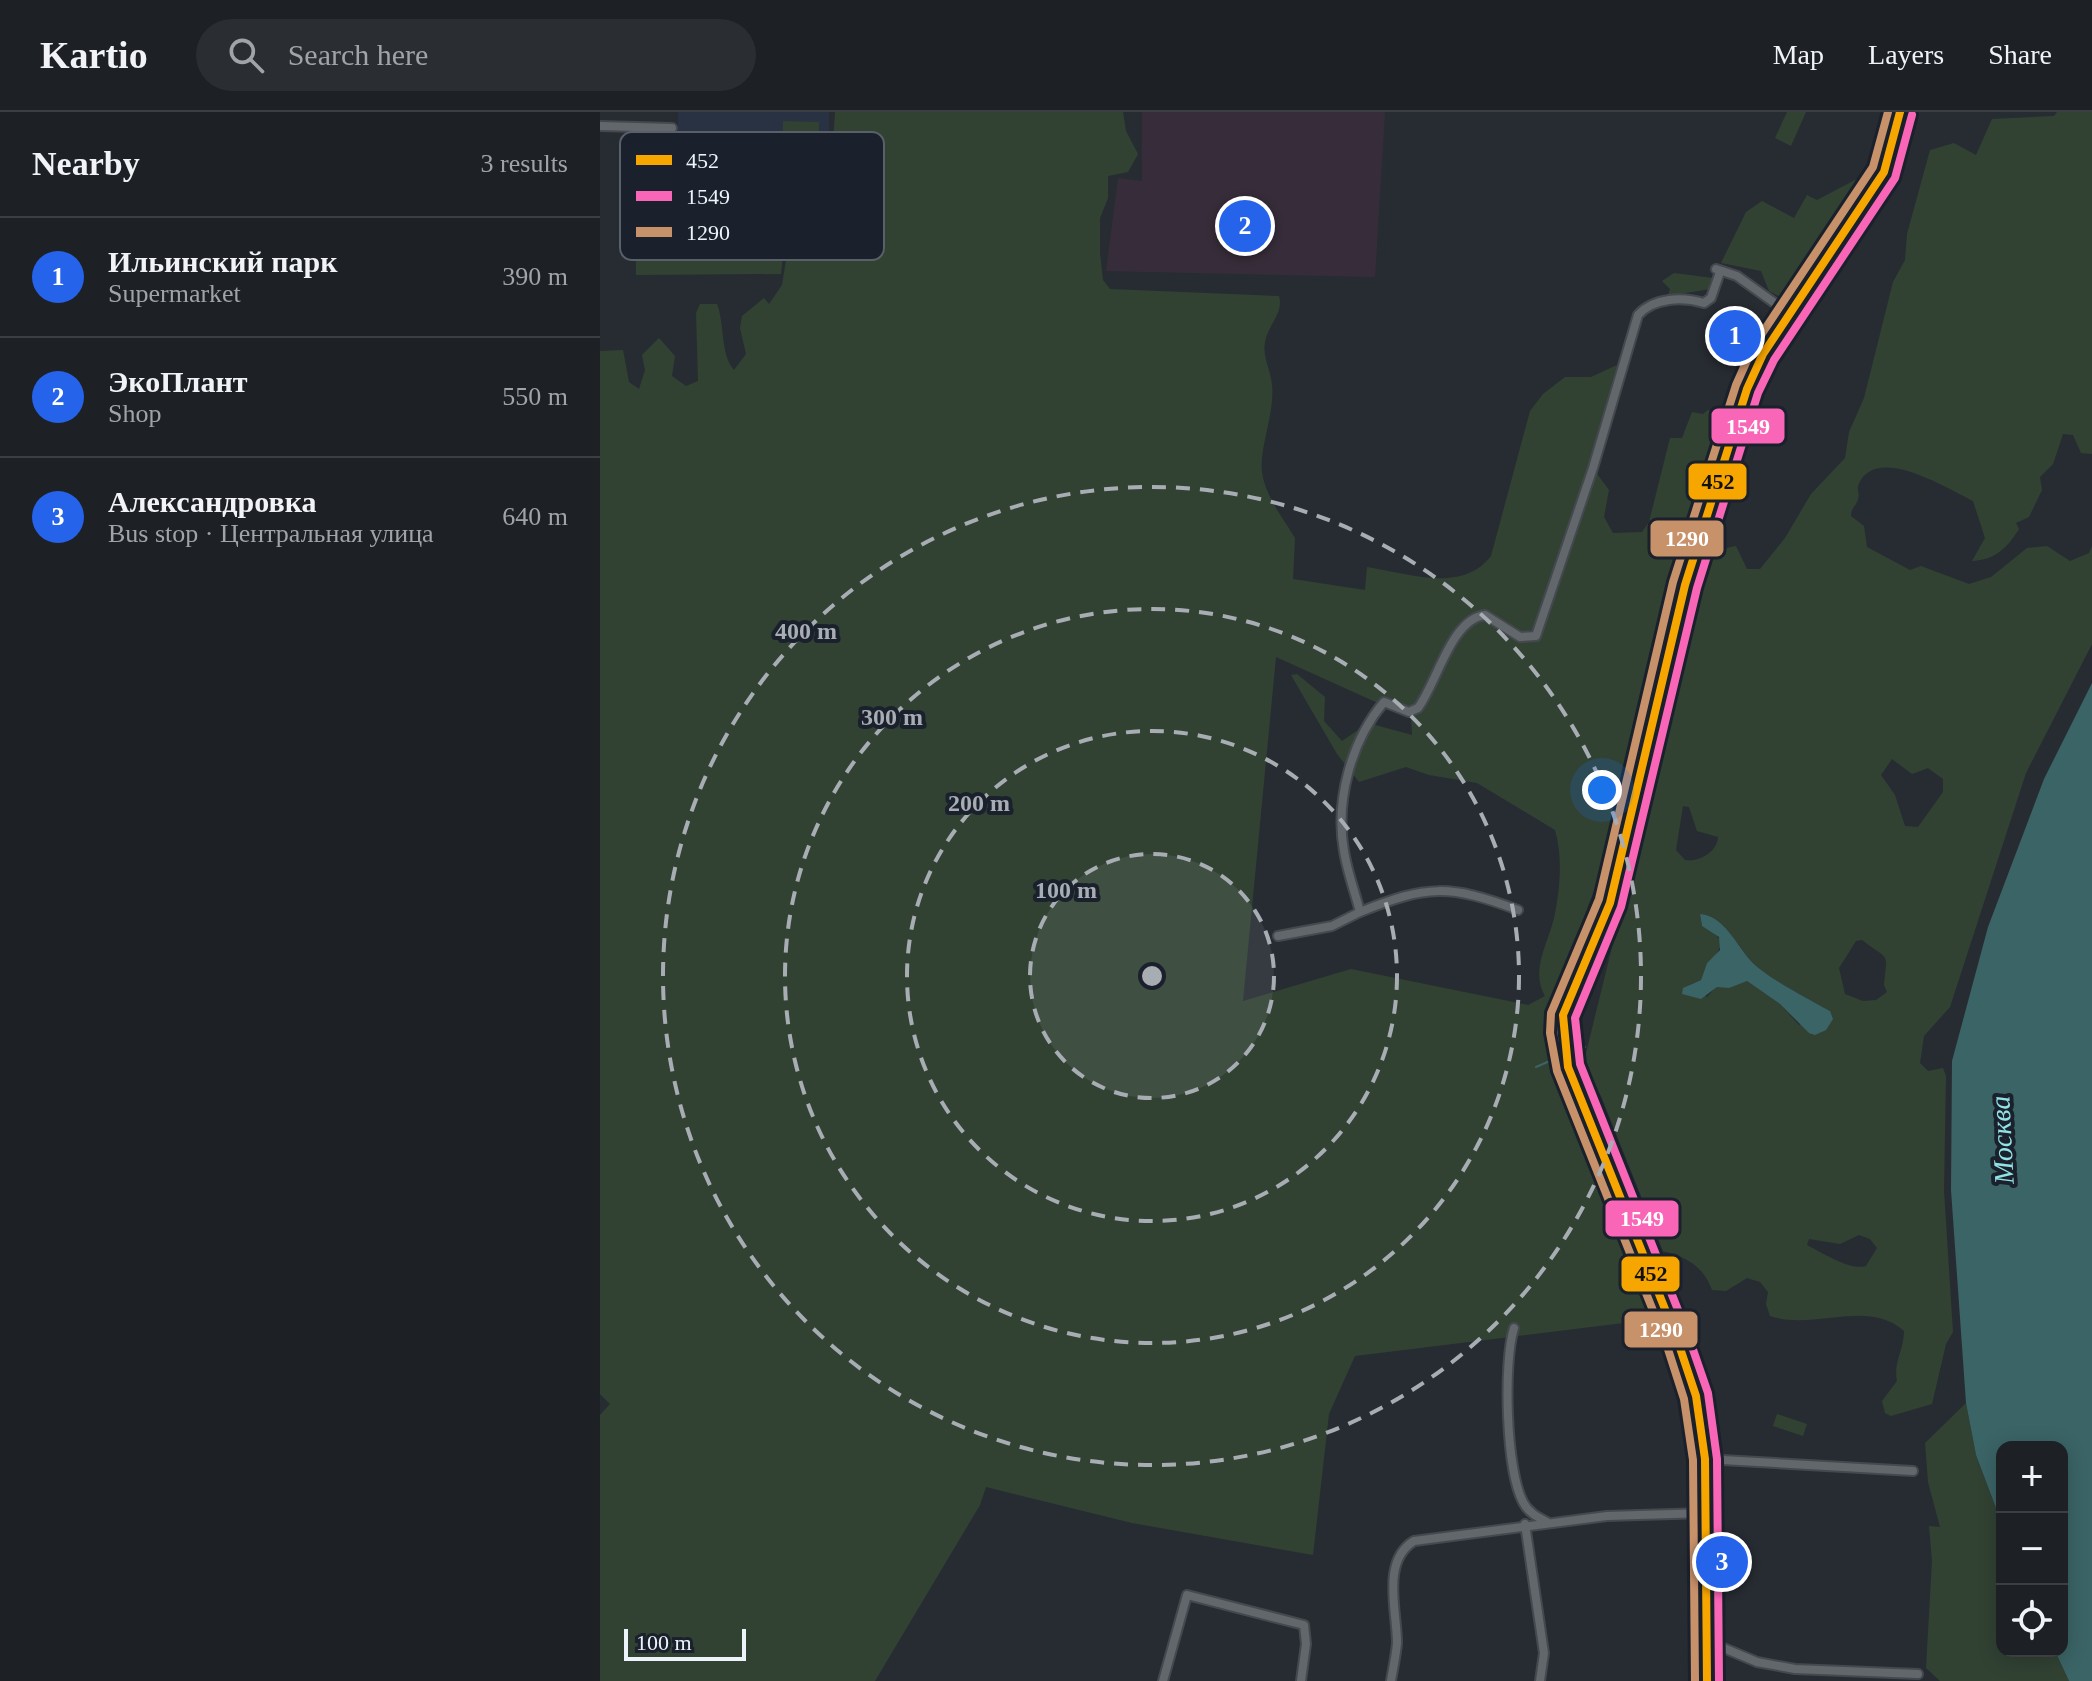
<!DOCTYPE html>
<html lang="en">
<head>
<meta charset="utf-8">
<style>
  :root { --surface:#1d2126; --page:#2a2e32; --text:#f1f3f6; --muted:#a0a3a7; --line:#3b3e43; --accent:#2563eb }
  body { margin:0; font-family:"Times New Roman",serif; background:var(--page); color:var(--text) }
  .controls { position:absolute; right:24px; bottom:24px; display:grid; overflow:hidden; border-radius:16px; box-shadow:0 4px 20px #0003 }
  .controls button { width:72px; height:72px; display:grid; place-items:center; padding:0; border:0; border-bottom:2px solid var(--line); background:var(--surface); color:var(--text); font:40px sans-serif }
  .scale { position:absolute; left:24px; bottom:20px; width:122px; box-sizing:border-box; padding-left:8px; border:4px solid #edf3fa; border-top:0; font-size:22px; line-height:28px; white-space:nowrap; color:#edf3fa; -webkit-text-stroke:6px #1a212c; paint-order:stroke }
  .you { position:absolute; left:1002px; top:678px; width:28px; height:28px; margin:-20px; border:6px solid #fff; border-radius:50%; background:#1a73e8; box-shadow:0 0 0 12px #1a73e833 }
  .badge { display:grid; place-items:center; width:52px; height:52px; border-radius:50%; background:var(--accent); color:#fff; font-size:26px; font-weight:700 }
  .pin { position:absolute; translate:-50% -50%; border:4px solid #fff; box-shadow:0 2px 8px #0006 }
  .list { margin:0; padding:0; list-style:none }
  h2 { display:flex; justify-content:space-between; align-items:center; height:104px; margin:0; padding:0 32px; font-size:34px }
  h2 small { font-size:26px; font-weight:400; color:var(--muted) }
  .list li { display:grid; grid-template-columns:52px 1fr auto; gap:24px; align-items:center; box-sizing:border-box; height:120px; padding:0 32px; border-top:2px solid var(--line) }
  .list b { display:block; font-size:30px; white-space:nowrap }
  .list p { margin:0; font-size:26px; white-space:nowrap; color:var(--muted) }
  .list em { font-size:26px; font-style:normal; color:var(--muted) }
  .icon { flex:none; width:44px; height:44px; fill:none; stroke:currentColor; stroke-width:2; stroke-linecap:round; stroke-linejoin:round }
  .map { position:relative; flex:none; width:1492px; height:1569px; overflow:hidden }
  header { display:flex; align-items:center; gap:48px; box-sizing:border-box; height:112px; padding:0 40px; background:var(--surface); border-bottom:2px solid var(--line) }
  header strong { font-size:38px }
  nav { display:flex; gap:44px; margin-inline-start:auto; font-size:28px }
  .search { width:560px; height:72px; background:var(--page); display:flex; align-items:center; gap:20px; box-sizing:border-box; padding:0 28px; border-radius:44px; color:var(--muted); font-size:30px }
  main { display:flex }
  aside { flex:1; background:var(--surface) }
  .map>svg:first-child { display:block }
</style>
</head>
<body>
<header>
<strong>Kartio</strong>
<div class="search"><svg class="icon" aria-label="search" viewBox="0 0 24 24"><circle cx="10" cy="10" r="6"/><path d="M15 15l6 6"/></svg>Search here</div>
<nav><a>Map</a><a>Layers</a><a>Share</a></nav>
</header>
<main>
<aside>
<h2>Nearby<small>3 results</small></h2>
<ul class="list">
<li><span class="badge">1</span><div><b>Ильинский парк</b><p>Supermarket</p></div><em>390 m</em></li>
<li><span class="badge">2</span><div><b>ЭкоПлант</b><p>Shop</p></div><em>550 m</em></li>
<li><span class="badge">3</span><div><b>Александровка</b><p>Bus stop · Центральная улица</p></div><em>640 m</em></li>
</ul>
</aside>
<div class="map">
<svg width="1492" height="1569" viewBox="0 0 1492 1569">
  <rect width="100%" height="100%" fill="#272c32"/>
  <path fill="#372d3a" d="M542,0H785L775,165L506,159L518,66L542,69Z"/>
  <path fill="#283242" d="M78,0H229V94L162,95V53H77Z"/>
  <g fill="#314233" fill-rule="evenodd">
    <path d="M235,0H523L526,19L538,42L528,60L508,64V86L500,106V141L503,168L510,177L679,184C684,201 668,213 665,230C662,244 671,259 672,273C675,301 659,336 662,360C665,384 683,406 695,426L693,467L765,478L767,455C807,461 862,482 891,444L930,299L943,282L965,265H991L1017,253L989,351L1009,378L1004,405L1013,421L1042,420L1049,410L1070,326H1082L1092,300L1103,302L1108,298L1127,308L1076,475L1012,751L998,769L988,794L983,835L953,892L951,919L959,959L1056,1207L755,1244L729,1302L713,1443L532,1411L386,1375L380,1393L275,1569H0V1303L10,1292L0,1282V239L23,238L29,270L39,277L45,258L42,243L59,226L75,244L72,264L86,274L98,269L96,201L100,192H117C125,212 120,242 134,258L146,242L140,216L142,204L164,186L169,192L182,173L192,111L204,98L229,95ZM676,545L811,606L812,623L768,611L742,629L724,609L725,585L697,562L691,563L737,642L759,670L806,655L829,663L877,671L955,718C963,744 960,779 954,806C948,832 930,858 945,884L928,893L751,857L643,889Z"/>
    <path d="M1187,0H1206L1191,34L1175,26Z"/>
    <path d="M1457,0H1492V342L1481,341L1473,323L1463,322L1453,352L1440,365L1442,378L1429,405L1416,411L1419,417C1407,436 1395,448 1372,449L1385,426L1373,389C1348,377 1274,330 1258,374C1257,379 1260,382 1258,387C1256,395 1251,395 1251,404L1264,414L1267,435L1310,458L1321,454L1369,472L1391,465L1427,436L1447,434L1470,449L1489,441L1492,434V532L1426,661L1350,895L1324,924L1320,951L1328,959L1343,956L1346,964L1344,1079L1353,1220L1346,1232L1332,1292L1291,1304L1285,1301L1282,1289L1297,1269C1293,1251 1304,1238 1304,1219C1268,1186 1214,1219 1170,1204L1166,1192L1168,1180L1160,1170L1147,1166L1126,1179L1112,1178C1104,1155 1087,1145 1063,1139L1001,984L989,964L985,945L1102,469C1110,449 1114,437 1136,434L1147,457H1160L1185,426L1211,382L1245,346L1249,320L1264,286L1293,170L1305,148L1307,122L1330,38L1354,31L1376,43L1392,7L1454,4ZM1292,647L1312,662L1328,656L1343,667V680L1318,715L1305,714L1295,683L1281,663ZM1083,694L1089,695L1097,719L1118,725C1118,739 1099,751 1085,748L1076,738ZM1100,802C1123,803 1137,833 1150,848C1165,865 1209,887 1230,899L1199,913L1180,892L1147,869L1116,875L1107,885L1089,873L1101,868L1107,851L1116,843L1122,831L1114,820L1102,814ZM1262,828C1291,850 1287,839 1284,873L1287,880L1276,888L1263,889L1245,882L1239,856L1256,829ZM1259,1123L1270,1127L1277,1136L1266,1154C1250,1159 1223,1141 1207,1133L1209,1127L1240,1132Z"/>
    <path d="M183,9L219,10L217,75L181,74Z"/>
    <path d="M160,56V96L188,97L181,162L36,163L35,85L74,76L73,57Z"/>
    <path d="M1257,67L1260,71L1248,96L1186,188L1169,179L1161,159L1121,151L1146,100L1162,89L1194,106L1207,83L1217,88Z"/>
    <path d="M1074,161L1113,166L1110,177L1068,184L1070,177L1062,169Z"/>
    <path d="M1366,1291L1376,1343L1402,1412V1539H1455L1469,1569H1340L1326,1556L1332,1449L1329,1414L1340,1415L1328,1370L1325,1331Z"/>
    <path d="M1177,1302L1207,1312L1203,1324L1173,1314Z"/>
  </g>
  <g fill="#3b6466">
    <path d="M1492,571V1569H1469L1455,1539H1462V1335H1402V1412L1376,1343L1366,1291L1351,1078L1352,949L1388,815L1444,667Z"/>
    <path d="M1100,802C1123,803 1137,833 1150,848C1165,865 1209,887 1230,899L1233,907L1226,918L1215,923L1209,921L1180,892L1147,869L1129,876L1117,875L1101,887L1082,882L1083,876L1101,868L1107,851L1120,838L1119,825L1102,814Z"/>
  </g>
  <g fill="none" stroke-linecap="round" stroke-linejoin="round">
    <g stroke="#3b6466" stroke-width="2">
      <path d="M969,941L985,935"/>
      <path d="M936,955L959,945"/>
    </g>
    <g stroke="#45494f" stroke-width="12">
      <g id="minor">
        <path d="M0,14L72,16"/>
        <path d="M1116,157L1137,164L1190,202"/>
        <path d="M918,798C849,772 827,773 760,800C755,780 747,759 744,739C735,689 751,629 784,590L809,600L818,596C837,571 851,507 885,503L920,525L936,524L993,356L1038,203C1054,185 1083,185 1104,191L1111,186L1120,160"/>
        <path d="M678,824L732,814L760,800"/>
        <path d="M914,1216C903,1251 906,1358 923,1390C928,1400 937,1405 947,1410"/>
        <path d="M1105,1347L1313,1359"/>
        <path d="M925,1412L944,1541L940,1569"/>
        <path d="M1107,1529L1157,1550L1195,1557L1318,1562"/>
        <path d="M563,1569L587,1483L704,1513L706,1532L701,1569"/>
        <path d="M791,1569C793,1557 796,1543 797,1531C797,1499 781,1449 814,1429L1007,1404L1105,1401"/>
      </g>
    </g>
    <g stroke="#45494f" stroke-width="14">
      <path id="major" d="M1107,1569L1105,1347L1096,1284L1077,1227L968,955L962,920L963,903L1010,791L1085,473L1147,277L1163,242L1284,60L1300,0"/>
    </g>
    <use href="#minor" stroke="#62676c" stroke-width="8"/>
    <use href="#major" stroke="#626b71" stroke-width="10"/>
    <g stroke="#1a212c" stroke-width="14">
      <path id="bus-1" d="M1107,1569L1105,1347L1096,1284L1077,1227L968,955L963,903L1010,791L1085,473L1147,277L1163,242L1284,60L1300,0"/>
    </g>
    <g stroke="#1a212c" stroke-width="14">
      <path id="bus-2" d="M1119,1569L1117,1347L1108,1281L1088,1223L980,952L975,906L1021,795L1097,476L1158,281L1174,248L1295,66L1312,3"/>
    </g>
    <g stroke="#1a212c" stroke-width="14">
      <path id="bus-3" d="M1095,1569L1093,1348L1084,1287L1066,1231L957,959L950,921L951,901L999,787L1073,470L1136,273L1153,235L1273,55L1288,0"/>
    </g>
    <use href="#bus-1" stroke="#f7a600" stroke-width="8"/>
    <use href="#bus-2" stroke="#fa66b7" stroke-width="8"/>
    <use href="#bus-3" stroke="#c7916a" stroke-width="8"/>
  </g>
  <circle cx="552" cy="864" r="122" fill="#a8adb4" fill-opacity=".12"/>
  <g fill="none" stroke="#a8adb4" stroke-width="4" stroke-dasharray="14 10">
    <circle cx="552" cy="864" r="122"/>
    <circle cx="552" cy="864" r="245"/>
    <circle cx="552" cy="864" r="367"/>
    <circle cx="552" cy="864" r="489"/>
  </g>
  <g text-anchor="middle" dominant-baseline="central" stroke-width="8" stroke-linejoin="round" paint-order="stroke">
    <g font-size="28" font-style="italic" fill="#92e3e6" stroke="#1a212c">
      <text transform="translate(1402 1028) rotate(-93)">Москва</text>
    </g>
  </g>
  <rect x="20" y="20" width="264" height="128" rx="12" fill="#1a212c" stroke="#59606a" stroke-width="2"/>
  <rect x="36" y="43" width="36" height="10" fill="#f7a600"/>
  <rect x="36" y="79" width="36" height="10" fill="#fa66b7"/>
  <rect x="36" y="115" width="36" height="10" fill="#c7916a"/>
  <g font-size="22" fill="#edf3fa">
    <text x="86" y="56">452</text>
    <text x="86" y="92">1549</text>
    <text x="86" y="128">1290</text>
  </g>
  <circle cx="552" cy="864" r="12" fill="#a8adb4" stroke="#1a212c" stroke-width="4"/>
  <g font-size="24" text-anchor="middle" font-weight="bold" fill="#a8adb4" stroke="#1a212c" stroke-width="8" stroke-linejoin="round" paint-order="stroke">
    <text x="206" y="527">400 m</text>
    <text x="292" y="613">300 m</text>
    <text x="379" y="699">200 m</text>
    <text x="466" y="786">100 m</text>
  </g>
  <g stroke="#1a212c" stroke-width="3">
    <rect x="1110" y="295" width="76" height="38" rx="8" fill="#fa66b7"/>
    <rect x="1087" y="350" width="61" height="39" rx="8" fill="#f7a600"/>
    <rect x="1049" y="407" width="76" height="39" rx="8" fill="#c7916a"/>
    <rect x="1004" y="1087" width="76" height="39" rx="8" fill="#fa66b7"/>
    <rect x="1020" y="1143" width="61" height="38" rx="8" fill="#f7a600"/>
    <rect x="1023" y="1198" width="76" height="39" rx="8" fill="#c7916a"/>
  </g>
  <g font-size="22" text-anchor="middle" font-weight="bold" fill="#fff">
    <text x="1148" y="322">1549</text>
    <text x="1087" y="434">1290</text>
    <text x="1042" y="1114">1549</text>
    <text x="1061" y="1225">1290</text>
  </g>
  <g font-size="22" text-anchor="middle" font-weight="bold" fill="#111">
    <text x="1118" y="377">452</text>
    <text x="1051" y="1169">452</text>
  </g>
</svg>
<div class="controls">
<button>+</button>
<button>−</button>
<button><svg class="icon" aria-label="locate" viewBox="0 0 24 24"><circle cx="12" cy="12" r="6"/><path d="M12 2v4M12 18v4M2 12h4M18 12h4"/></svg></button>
</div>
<div class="scale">100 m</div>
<div class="you"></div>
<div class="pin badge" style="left:1135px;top:224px">1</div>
<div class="pin badge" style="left:645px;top:114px">2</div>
<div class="pin badge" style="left:1122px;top:1450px">3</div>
</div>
</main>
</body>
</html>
